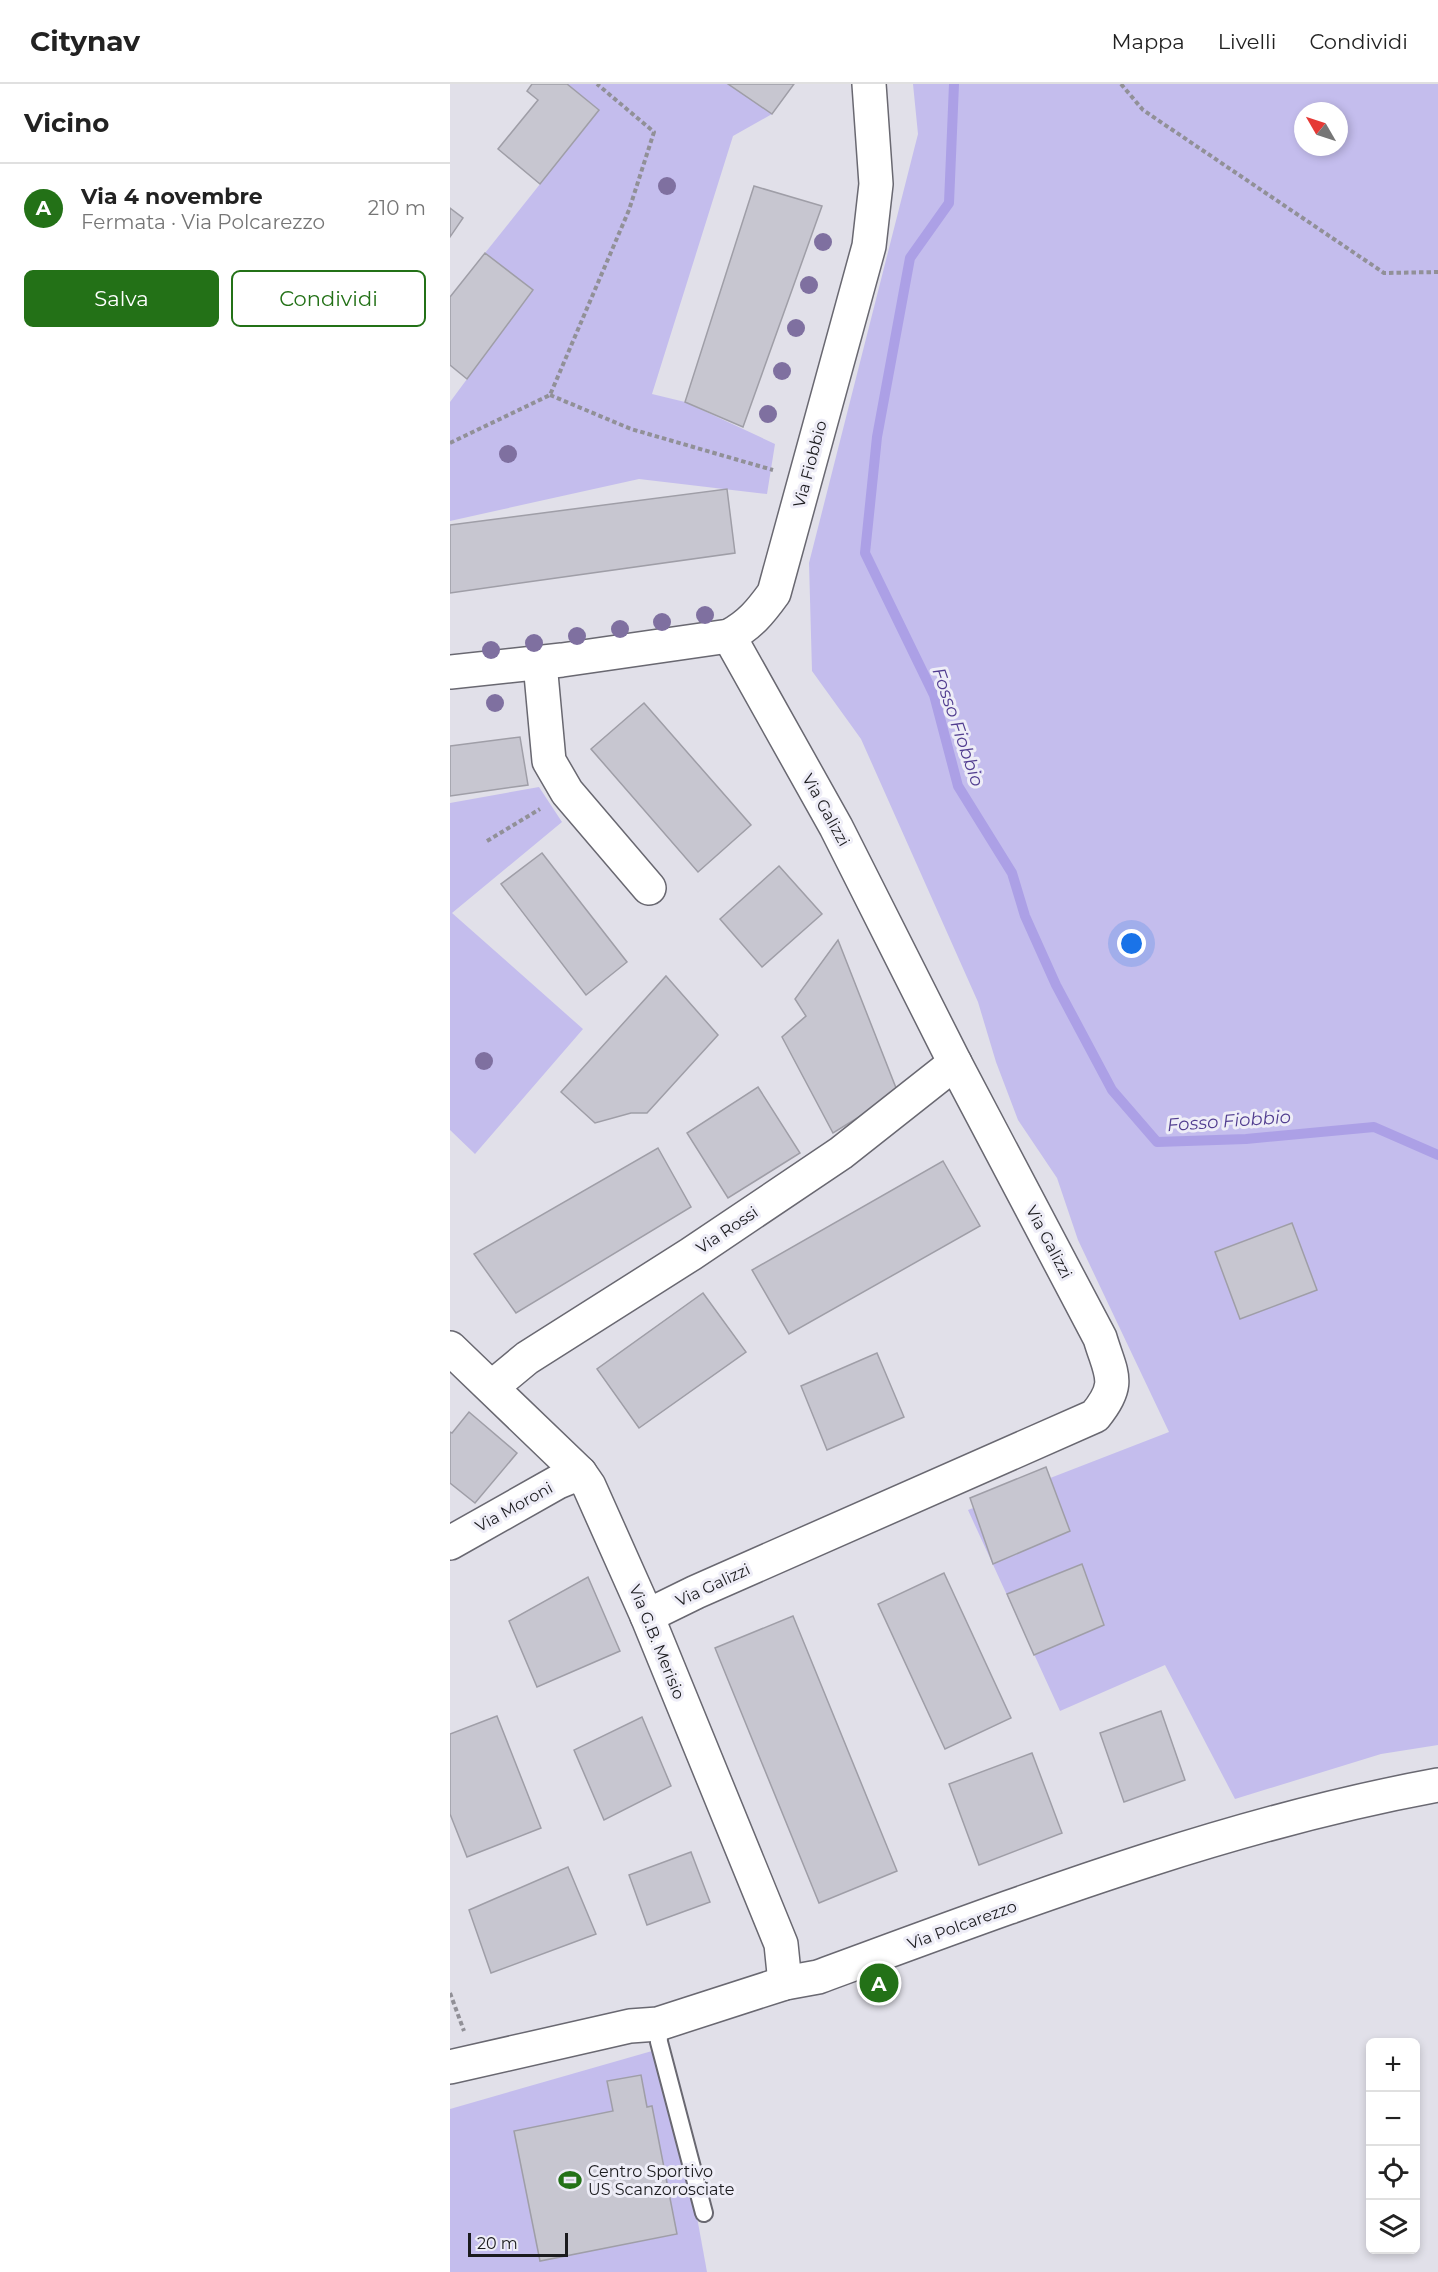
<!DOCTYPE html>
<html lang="it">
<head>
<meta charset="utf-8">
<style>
  :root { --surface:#fff; --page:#f6f6f6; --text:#222; --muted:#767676; --line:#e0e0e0; --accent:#237117 }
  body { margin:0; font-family:Montserrat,sans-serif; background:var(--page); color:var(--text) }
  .controls { position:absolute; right:18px; bottom:18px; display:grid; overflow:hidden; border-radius:9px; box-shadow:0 3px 9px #0003 }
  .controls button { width:54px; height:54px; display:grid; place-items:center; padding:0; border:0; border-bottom:2px solid var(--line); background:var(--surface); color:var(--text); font:30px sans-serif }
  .compass { position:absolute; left:844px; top:18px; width:54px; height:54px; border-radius:50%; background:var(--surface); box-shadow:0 3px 9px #0003; rotate:309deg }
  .scale { position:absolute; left:18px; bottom:15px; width:100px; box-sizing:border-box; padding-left:6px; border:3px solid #1b1b1e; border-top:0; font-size:16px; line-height:21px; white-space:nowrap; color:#1b1b1e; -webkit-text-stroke:4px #eeedf7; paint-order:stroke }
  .you { position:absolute; left:682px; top:860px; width:21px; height:21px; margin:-15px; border:4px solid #fff; border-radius:50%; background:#1a73e8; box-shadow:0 0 0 9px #1a73e833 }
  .badge { display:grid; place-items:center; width:39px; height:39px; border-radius:50%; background:var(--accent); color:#fff; font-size:20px; font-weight:700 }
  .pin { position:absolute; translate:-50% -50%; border:3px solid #fff; box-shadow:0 2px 6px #0006 }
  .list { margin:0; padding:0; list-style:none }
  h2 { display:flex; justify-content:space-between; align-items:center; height:78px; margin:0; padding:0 24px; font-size:26px }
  h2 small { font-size:20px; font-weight:400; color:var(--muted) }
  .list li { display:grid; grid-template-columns:39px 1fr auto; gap:18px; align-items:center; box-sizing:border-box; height:90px; padding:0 24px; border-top:2px solid var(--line) }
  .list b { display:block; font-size:22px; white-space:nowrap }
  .list p { margin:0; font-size:20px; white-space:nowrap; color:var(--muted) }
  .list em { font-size:20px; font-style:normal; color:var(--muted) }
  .actions { display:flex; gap:12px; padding:18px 24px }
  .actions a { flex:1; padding:14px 0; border:2px solid var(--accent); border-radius:9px; text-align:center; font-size:21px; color:var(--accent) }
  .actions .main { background:var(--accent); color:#fff }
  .icon { flex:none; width:33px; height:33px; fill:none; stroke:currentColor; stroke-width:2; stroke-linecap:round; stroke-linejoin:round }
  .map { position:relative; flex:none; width:988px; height:2188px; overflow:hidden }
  header { display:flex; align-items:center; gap:36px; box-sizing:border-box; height:84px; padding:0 30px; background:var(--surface); border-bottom:2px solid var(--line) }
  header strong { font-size:28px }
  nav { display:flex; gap:33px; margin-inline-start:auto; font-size:21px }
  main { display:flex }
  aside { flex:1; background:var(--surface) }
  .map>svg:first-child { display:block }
</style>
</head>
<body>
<header>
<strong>Citynav</strong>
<nav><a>Mappa</a><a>Livelli</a><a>Condividi</a></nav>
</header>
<main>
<aside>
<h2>Vicino<small></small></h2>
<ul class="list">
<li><span class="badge">A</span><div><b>Via 4 novembre</b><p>Fermata · Via Polcarezzo</p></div><em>210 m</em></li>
</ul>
<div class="actions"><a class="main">Salva</a><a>Condividi</a></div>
</aside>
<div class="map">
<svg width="988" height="2188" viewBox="0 0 988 2188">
  <rect width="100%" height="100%" fill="#e1e0e9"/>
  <g fill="#c4bded" fill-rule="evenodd">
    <path d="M117,0H278L322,30L283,52L202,310L235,318L325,360L317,410L189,395L0,437V318L83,206L35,169L149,26Z"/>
    <path d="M463,0H988V1661L931,1670L785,1715L715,1581L610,1627L518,1426L719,1348L628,1156L607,1094L568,1036L546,978L528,918L411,655L362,587L359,479L468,50ZM853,27H889V63H853Z"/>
    <path d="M89,703L112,738L2,829L133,945L25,1070L0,1046V719Z"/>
    <path d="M216,1963L257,2188H0V2025Z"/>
  </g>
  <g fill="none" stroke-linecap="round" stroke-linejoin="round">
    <path stroke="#aca0e6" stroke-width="10" d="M504,0L499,119L460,174L427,353L415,469L484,611L508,702L562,789L575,832L606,901L662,1006L707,1058L796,1055L924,1043L988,1071"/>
  </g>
  <g fill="#c7c6d0" stroke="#9f9ea7" stroke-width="1.5">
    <path d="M82,0H117L149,26L90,100L48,65L88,16L77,7Z"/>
    <path d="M278,0H344L322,30Z"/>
    <path d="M304,102L372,122L293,343L235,318Z"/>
    <path d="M0,124L13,134L0,153Z"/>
    <path d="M35,169L83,206L17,295L0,281V213Z"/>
    <path d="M277,405L285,469L0,509V441Z"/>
    <path d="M194,619L301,741L248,788L141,665Z"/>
    <path d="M70,653L78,701L0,712V662Z"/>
    <path d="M92,769L177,878L136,911L51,800Z"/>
    <path d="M329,782L372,830L312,883L270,835Z"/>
    <path d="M388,856L448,1009L383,1049L332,953L356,932L345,915Z"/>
    <path d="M216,892L268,951L197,1029H181L145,1039L111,1008Z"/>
    <path d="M308,1003L350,1069L278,1114L237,1049Z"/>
    <path d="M208,1064L241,1123L66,1229L24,1170Z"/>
    <path d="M493,1077L530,1142L339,1250L302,1186Z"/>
    <path d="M842,1139L867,1206L790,1235L765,1168Z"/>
    <path d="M253,1209L296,1268L189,1344L147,1285Z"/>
    <path d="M427,1269L454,1333L377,1366L351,1302Z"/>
    <path d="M19,1328L67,1369L25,1419L0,1399V1348L2,1349Z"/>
    <path d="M596,1383L620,1447L543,1480L520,1414Z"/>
    <path d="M632,1480L654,1541L584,1571L557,1510Z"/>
    <path d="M494,1489L561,1634L495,1665L428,1520Z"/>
    <path d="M138,1493L170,1567L87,1603L59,1537Z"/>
    <path d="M343,1532L447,1787L369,1819L265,1564Z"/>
    <path d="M711,1627L735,1696L674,1718L650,1649Z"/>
    <path d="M47,1632L91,1744L17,1773L0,1730V1650Z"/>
    <path d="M192,1633L221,1702L154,1736L124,1666Z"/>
    <path d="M582,1669L612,1749L529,1781L499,1700Z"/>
    <path d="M241,1768L260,1818L197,1841L179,1791Z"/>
    <path d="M118,1783L146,1850L41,1889L19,1826Z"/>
    <path d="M191,1991L197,2023L202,2022L227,2150L90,2177L64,2047L163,2027L157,1997Z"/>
  </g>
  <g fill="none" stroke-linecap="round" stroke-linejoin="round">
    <g stroke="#696871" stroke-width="20">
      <path id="service" d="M208,1940L209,1958L254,2129"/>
    </g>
    <g stroke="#696871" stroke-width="36">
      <g id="minor">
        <path d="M90,579L99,677L117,708L199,804"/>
        <path d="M0,588L112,576L279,552C300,541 311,527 324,509L419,162L426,100L419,0"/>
        <path d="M0,1264L130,1389L139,1402L197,1532L331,1860L335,1899"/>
        <path d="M42,1303L77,1274L241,1170L391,1069L505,979"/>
        <path d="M0,1459L108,1398L130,1389"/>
        <path d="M197,1532L246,1508L645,1332C672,1299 661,1291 650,1254L505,979L386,743L279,552"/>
      </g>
    </g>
    <g stroke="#696871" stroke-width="36">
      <path id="tertiary" d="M0,1983L180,1942L208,1940L335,1899L368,1893C570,1819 775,1740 988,1701"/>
    </g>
    <g stroke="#919097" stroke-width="4" stroke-dasharray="4.5 3" stroke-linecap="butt">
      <path d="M671,0L693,26L934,189L988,188"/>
      <path d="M100,311L181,345L323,386"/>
      <path d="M0,359L100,311L179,126L204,48L147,0"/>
      <path d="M37,757L90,725"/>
      <path d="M0,1909L14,1947"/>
    </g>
    <use href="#service" stroke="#fff" stroke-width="16"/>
    <use href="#minor" stroke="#fff" stroke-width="33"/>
    <use href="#tertiary" stroke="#fff" stroke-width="33"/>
  </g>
  <g fill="#7f70a0">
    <circle cx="217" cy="102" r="9"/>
    <circle cx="373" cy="158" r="9"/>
    <circle cx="359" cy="201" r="9"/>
    <circle cx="346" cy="244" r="9"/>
    <circle cx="332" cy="287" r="9"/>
    <circle cx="318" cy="330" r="9"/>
    <circle cx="58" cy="370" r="9"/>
    <circle cx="255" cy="531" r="9"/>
    <circle cx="212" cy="538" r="9"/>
    <circle cx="170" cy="545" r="9"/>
    <circle cx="127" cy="552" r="9"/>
    <circle cx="84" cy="559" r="9"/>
    <circle cx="41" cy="566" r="9"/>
    <circle cx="45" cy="619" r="9"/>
    <circle cx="34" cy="977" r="9"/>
  </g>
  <defs>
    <g id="stadium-bare" transform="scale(1.8)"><path d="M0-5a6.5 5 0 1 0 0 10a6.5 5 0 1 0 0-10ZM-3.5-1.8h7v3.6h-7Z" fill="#237117" stroke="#eeedf7" stroke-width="2.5" paint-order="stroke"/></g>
  </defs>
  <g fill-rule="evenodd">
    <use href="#stadium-bare" x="120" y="2096"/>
  </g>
  <g text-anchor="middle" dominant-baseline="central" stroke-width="6" stroke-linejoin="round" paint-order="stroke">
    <g font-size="16" fill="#1b1b1e" stroke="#eeedf7">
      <text transform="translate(360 380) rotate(-75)">Via Fiobbio</text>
      <text transform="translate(376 726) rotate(61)">Via Galizzi</text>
      <text transform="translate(277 1146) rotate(-34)">Via Rossi</text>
      <text transform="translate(599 1158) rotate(62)">Via Galizzi</text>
      <text transform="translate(64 1423) rotate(-29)">Via Moroni</text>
      <text transform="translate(263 1501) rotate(-25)">Via Galizzi</text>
      <text transform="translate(207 1558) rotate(68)">Via G.B. Merisio</text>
      <text transform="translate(512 1841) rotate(-20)">Via Polcarezzo</text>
    </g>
    <g font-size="16" fill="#1b1b1e" stroke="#eeedf7" text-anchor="start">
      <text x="138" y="2087">Centro Sportivo<tspan x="138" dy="18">US Scanzorosciate</tspan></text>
    </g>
    <g font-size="18" font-style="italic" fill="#523e90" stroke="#eeedf7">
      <text transform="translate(508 643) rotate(71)">Fosso Fiobbio</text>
      <text transform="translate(779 1037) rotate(-4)">Fosso Fiobbio</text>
    </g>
  </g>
</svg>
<div class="controls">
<button>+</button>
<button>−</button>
<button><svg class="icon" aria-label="locate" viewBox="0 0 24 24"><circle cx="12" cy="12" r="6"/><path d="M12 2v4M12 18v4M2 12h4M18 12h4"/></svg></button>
<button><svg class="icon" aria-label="layers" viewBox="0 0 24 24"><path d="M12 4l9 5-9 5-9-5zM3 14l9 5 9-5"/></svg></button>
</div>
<svg class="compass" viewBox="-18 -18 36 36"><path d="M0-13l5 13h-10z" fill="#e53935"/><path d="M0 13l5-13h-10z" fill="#767676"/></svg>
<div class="scale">20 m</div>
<div class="you"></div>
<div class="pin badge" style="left:429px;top:1899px">A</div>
</div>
</main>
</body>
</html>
